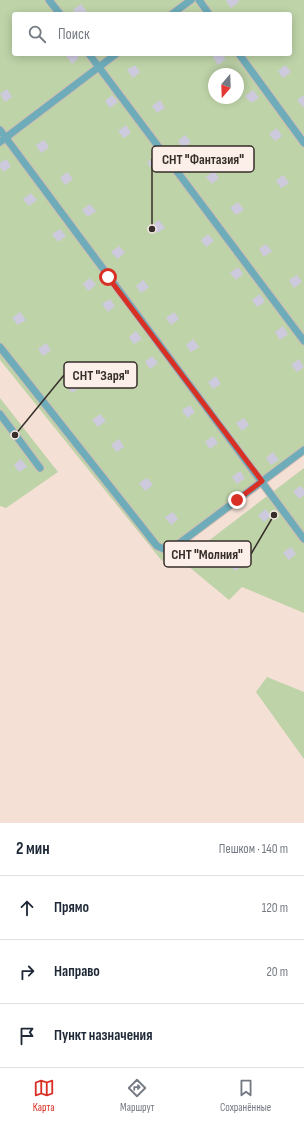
<!DOCTYPE html>
<html lang="ru">
<head>
<meta charset="utf-8">
<style>
  :root { --surface:#fff; --page:#f2f2f3; --text:#1f2937; --muted:#747a83; --line:#e0e1e3; --accent:#d93025 }
  body { margin:0; font-family:"Sofia Sans Condensed",sans-serif; background:var(--page); color:var(--text) }
  .compass { position:absolute; left:208px; top:68px; width:36px; height:36px; border-radius:50%; background:var(--surface); box-shadow:0 2px 10px #0003; rotate:199deg }
  .stop { position:absolute; width:12px; height:12px; margin:-9px; border:3px solid #d93025; border-radius:50%; background:#fff }
  .stop.end { background:#d93025; border-color:#fff; box-shadow:0 1px 4px #0008 }
  .list { margin:0; padding:0; list-style:none }
  h2 { display:flex; justify-content:space-between; align-items:center; height:52px; margin:0; padding:0 16px; font-size:17px }
  h2 small { font-size:13px; font-weight:400; color:var(--muted) }
  .list li { display:grid; grid-template-columns:26px 1fr auto; gap:12px; align-items:center; box-sizing:border-box; height:64px; padding:0 16px; border-top:1px solid var(--line) }
  .list b { display:block; font-size:15px; white-space:nowrap }
  .list em { font-size:13px; font-style:normal; color:var(--muted) }
  .icon { flex:none; width:22px; height:22px; fill:none; stroke:currentColor; stroke-width:2; stroke-linecap:round; stroke-linejoin:round }
  .map { position:relative; flex:none; width:304px; height:823px; overflow:hidden }
  .search { position:absolute; background:var(--surface); box-shadow:0 2px 10px #0003; left:12px; right:12px; top:12px; height:44px; display:flex; align-items:center; gap:10px; box-sizing:border-box; padding:0 14px; border-radius:4px; color:var(--muted); font-size:15px }
  .sheet { height:244px; background:var(--surface) }
  nav { display:flex; justify-content:space-around; align-items:center; box-sizing:border-box; height:56px; border-top:1px solid var(--line); background:var(--surface); font-size:11px; color:var(--muted) }
  nav a { display:grid; justify-items:center; gap:2px }
  nav .on { color:var(--accent) }
  .map>svg:first-child { display:block }
</style>
</head>
<body>
<div class="map">
<svg width="304" height="823" viewBox="0 0 304 823">
  <rect width="100%" height="100%" fill="#f5e0d5"/>
  <g fill="#bed3a8" fill-rule="evenodd">
    <path d="M0,0H304V452L162,561L0,360ZM14,14H290V54H14ZM214,74H238V98H214Z"/>
    <path d="M0,398L58,472L6,508L0,506Z"/>
    <path d="M304,468V613L242,587L229,600L182,561Z"/>
    <path d="M267,677L304,692V759L256,692Z"/>
  </g>
  <g fill="#cecade">
    <path d="M227,0H238L239,2L231,8L226,1Z"/>
    <path d="M81,4L87,12L83,14H76L73,10Z"/>
    <path d="M69,54H76L79,58L72,64L66,56Z"/>
    <path d="M217,54H222L226,59L218,65L213,57Z"/>
    <path d="M135,65L140,72L133,78L127,70Z"/>
    <path d="M285,65L291,72L283,78L278,71Z"/>
    <path d="M7,89L12,97L5,102L0,94Z"/>
    <path d="M253,90L259,98L251,103L245,96Z"/>
    <path d="M112,95L118,102L110,108L105,101Z"/>
    <path d="M304,95V107H303L297,100Z"/>
    <path d="M160,100L165,108L157,113L152,106Z"/>
    <path d="M126,125L131,133L124,138L118,131Z"/>
    <path d="M277,128L282,136L275,141L269,134Z"/>
    <path d="M185,135L191,142L183,148L178,141Z"/>
    <path d="M44,140L49,147L41,153L36,145Z"/>
    <path d="M155,157L160,164L152,170L147,162Z"/>
    <path d="M6,159L11,166L4,172L0,167V163Z"/>
    <path d="M214,171L219,178L212,184L206,177Z"/>
    <path d="M67,172L73,179L65,185L60,178Z"/>
    <path d="M283,175L289,183L281,188L276,181Z"/>
    <path d="M31,193L37,200L29,206L23,199Z"/>
    <path d="M238,202L244,210L236,215L230,208Z"/>
    <path d="M90,204L96,211L88,217L82,210Z"/>
    <path d="M159,220L165,228L157,233L151,226Z"/>
    <path d="M60,229L66,236L58,242L52,234Z"/>
    <path d="M208,234L214,241L206,247L201,240Z"/>
    <path d="M266,244L272,251L264,257L259,249Z"/>
    <path d="M119,246L125,253L117,259L111,252Z"/>
    <path d="M238,267L243,274L236,280L230,273Z"/>
    <path d="M297,275L302,282L294,288L289,280Z"/>
    <path d="M90,278L96,285L88,291L83,284Z"/>
    <path d="M143,280L149,287L141,293L136,286Z"/>
    <path d="M260,294L265,302L257,307L252,300Z"/>
    <path d="M110,299L115,306L108,312L102,304Z"/>
    <path d="M20,312L26,320L18,325L12,318Z"/>
    <path d="M174,312L179,319L171,325L166,318Z"/>
    <path d="M283,326L288,334L280,340L275,332Z"/>
    <path d="M136,331L142,339L134,344L129,337Z"/>
    <path d="M193,339L199,347L191,352L186,345Z"/>
    <path d="M46,343L51,350L43,356L38,349Z"/>
    <path d="M152,356L158,363L150,369L145,362Z"/>
    <path d="M299,359L304,367L297,372L291,365Z"/>
    <path d="M216,376L221,384L213,389L208,382Z"/>
    <path d="M74,380L80,387L72,393L66,385Z"/>
    <path d="M190,405L195,412L187,418L182,410Z"/>
    <path d="M100,414L106,421L98,427L92,420Z"/>
    <path d="M244,418L249,425L242,431L236,423Z"/>
    <path d="M213,436L218,443L210,449L205,442Z"/>
    <path d="M119,439L124,447L117,452L111,445Z"/>
    <path d="M273,452L279,460L271,465L266,458Z"/>
    <path d="M21,459L27,467L19,472L14,465Z"/>
    <path d="M240,471L245,478L237,484L232,477Z"/>
    <path d="M147,478L153,485L145,491L139,483Z"/>
    <path d="M301,486L304,490V495L299,499L293,491Z"/>
    <path d="M266,509L271,516L264,522L258,515Z"/>
    <path d="M173,512L178,519L171,525L165,517Z"/>
    <path d="M291,547L296,554L289,560L283,553Z"/>
    <path d="M237,558L243,565L235,571L229,563Z"/>
  </g>
  <g fill="none" stroke-linecap="round" stroke-linejoin="round">
    <g stroke="#cfbcb3" stroke-width="9">
      <g id="lane">
        <path d="M49,0L60,14"/>
        <path d="M199,0L209,14"/>
        <path d="M172,14L191,0"/>
        <path d="M89,54L304,341"/>
        <path d="M239,54L304,143"/>
        <path d="M0,130L304,539"/>
        <path d="M0,142L116,54"/>
        <path d="M0,347L157,546L164,549L173,548L304,450"/>
        <path d="M0,414L40,468"/>
      </g>
    </g>
    <use href="#lane" stroke="#6dacb8" stroke-width="7"/>
  </g>
  <g fill="none" stroke-linecap="round" stroke-linejoin="round">
    <path stroke="#d93025" stroke-width="5" d="M108,277L262,481L237,500"/>
  </g>
  <path fill="none" stroke="#362e2a" stroke-width="1.5" d="M152 229L152 159M15 435L64 375M274 515L251 554"/>
  <g fill="#362e2a" stroke="#fcefe9" stroke-width="1.5">
    <circle cx="152" cy="229" r="4"/>
    <circle cx="15" cy="435" r="4"/>
    <circle cx="274" cy="515" r="4"/>
  </g>
  <g fill="#fcefe9" stroke="#362e2a" stroke-width="1.5">
    <rect x="152" y="146" width="102" height="26" rx="4"/>
    <rect x="64" y="362" width="73" height="26" rx="4"/>
    <rect x="164" y="541" width="87" height="26" rx="4"/>
  </g>
  <g font-size="14" text-anchor="middle" font-weight="bold" fill="#362e2a">
    <text x="203" y="164">СНТ "Фантазия"</text>
    <text x="101" y="380">СНТ "Заря"</text>
    <text x="207" y="559">СНТ "Молния"</text>
  </g>
</svg>
<svg class="compass" viewBox="-18 -18 36 36"><path d="M0-13l5 13h-10z" fill="#e53935"/><path d="M0 13l5-13h-10z" fill="#747a83"/></svg>
<div class="stop" style="left:108px;top:277px"></div>
<div class="stop end" style="left:237px;top:500px"></div>
<div class="search"><svg class="icon" aria-label="search" viewBox="0 0 24 24"><circle cx="10" cy="10" r="6"/><path d="M15 15l6 6"/></svg>Поиск</div>
</div>
<section class="sheet">
<h2>2 мин<small>Пешком · 140 m</small></h2>
<ul class="list">
<li><svg class="icon" aria-label="ahead" viewBox="0 0 24 24"><path d="M12 20V5M6 11l6-6 6 6"/></svg><div><b>Прямо</b></div><em>120 m</em></li>
<li><svg class="icon" aria-label="right" viewBox="0 0 24 24"><path d="M7 20v-9h11M14 6l5 5-5 5"/></svg><div><b>Направо</b></div><em>20 m</em></li>
<li><svg class="icon" aria-label="arrive" viewBox="0 0 24 24"><path d="M6 21V4h12l-3 4 3 4H6"/></svg><div><b>Пункт назначения</b></div></li>
</ul>
</section>
<nav>
<a class="on"><svg class="icon" aria-label="map" viewBox="0 0 24 24"><path d="M3 6l6-2 6 2 6-2v14l-6 2-6-2-6 2zM9 4v14M15 6v14"/></svg>Карта</a>
<a><svg class="icon" aria-label="directions" viewBox="0 0 24 24"><path d="M12 3l9 9-9 9-9-9zM9 14v-3h6M13 9l2 2-2 2"/></svg>Маршрут</a>
<a><svg class="icon" aria-label="saved" viewBox="0 0 24 24"><path d="M7 4h10v16l-5-4-5 4z"/></svg>Сохранённые</a>
</nav>
</body>
</html>
